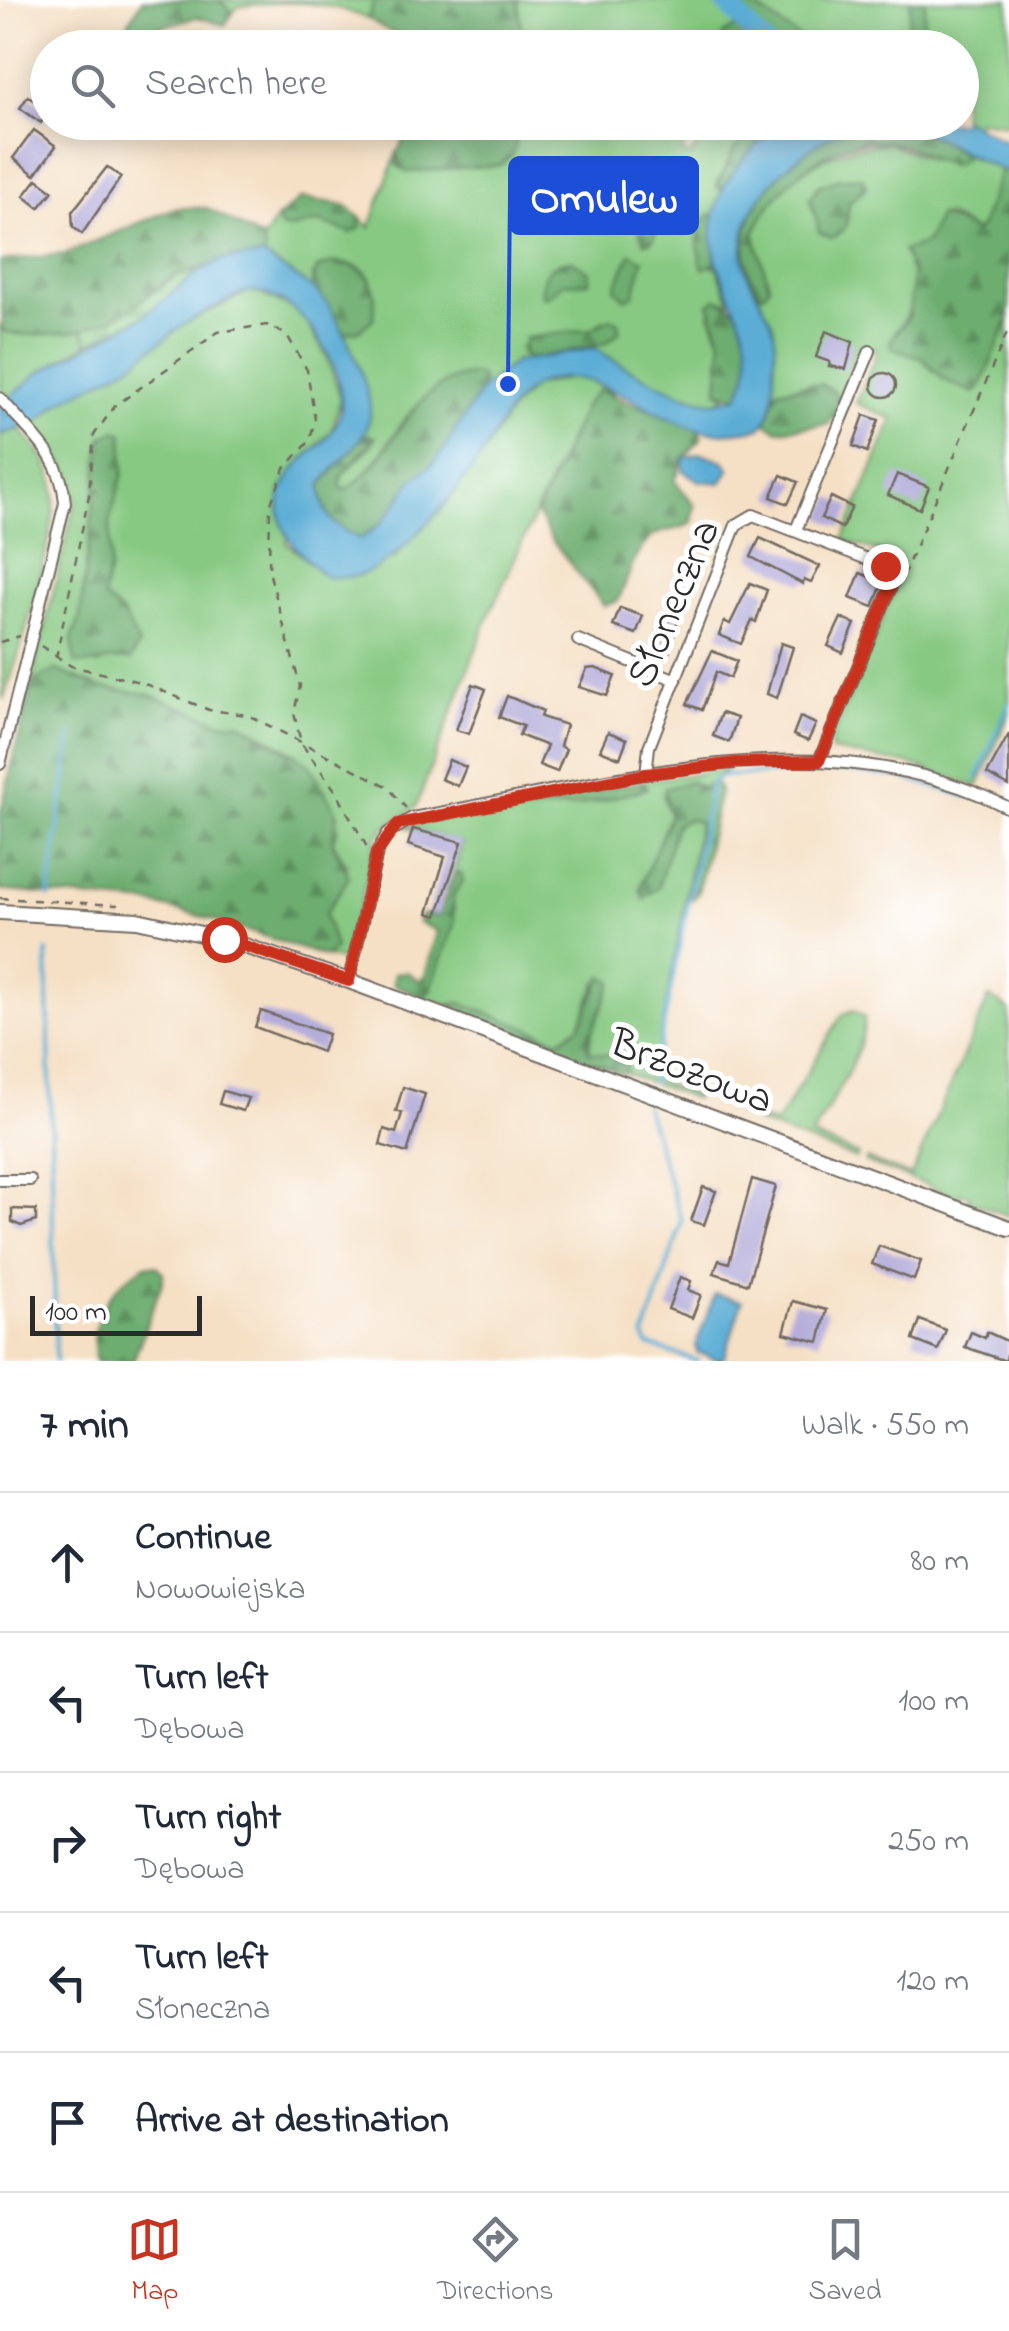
<!DOCTYPE html>
<html lang="en">
<head>
<meta charset="utf-8">
<style>
  :root { --surface:#fff; --page:#f2f2f3; --text:#1f2937; --muted:#747a83; --line:#e0e1e3; --accent:#c8321e }
  body { margin:0; font-family:"Indie Flower",sans-serif; background:var(--page); color:var(--text) }
  .scale { position:absolute; left:30px; bottom:25px; width:172px; box-sizing:border-box; padding-left:10px; border:5px solid #2b2b2b; border-top:0; font-size:28px; line-height:35px; white-space:nowrap; color:#2b2b2b; -webkit-text-stroke:8px #fff; paint-order:stroke }
  .stop { position:absolute; width:30px; height:30px; margin:-22px; border:8px solid #c8321e; border-radius:50%; background:#fff }
  .stop.end { background:#c8321e; border-color:#fff; box-shadow:0 2px 10px #0008 }
  .list { margin:0; padding:0; list-style:none }
  h2 { display:flex; justify-content:space-between; align-items:center; height:130px; margin:0; padding:0 40px; font-size:42px }
  h2 small { font-size:32px; font-weight:400; color:var(--muted) }
  .list li { display:grid; grid-template-columns:65px 1fr auto; gap:30px; align-items:center; box-sizing:border-box; height:140px; padding:0 40px; border-top:2px solid var(--line) }
  .list b { display:block; font-size:38px; white-space:nowrap }
  .list p { margin:0; font-size:32px; white-space:nowrap; color:var(--muted) }
  .list em { font-size:32px; font-style:normal; color:var(--muted) }
  .icon { flex:none; width:55px; height:55px; fill:none; stroke:currentColor; stroke-width:2; stroke-linecap:round; stroke-linejoin:round }
  .map { position:relative; flex:none; width:1009px; height:1361px; overflow:hidden }
  .search { position:absolute; background:var(--surface); box-shadow:0 5px 25px #0003; left:30px; right:30px; top:30px; height:110px; display:flex; align-items:center; gap:25px; box-sizing:border-box; padding:0 35px; border-radius:55px; color:var(--muted); font-size:38px }
  .sheet { height:830px; background:var(--surface) }
  nav { display:flex; justify-content:space-around; align-items:center; box-sizing:border-box; height:140px; border-top:2px solid var(--line); background:var(--surface); font-size:28px; color:var(--muted) }
  nav a { display:grid; justify-items:center; gap:5px }
  nav .on { color:var(--accent) }
  .map>svg:first-child { display:block }
</style>
</head>
<body>
<div class="map">
<svg width="1009" height="1361" viewBox="0 0 1009 1361">
  <defs>
    <pattern id="forest-firs" width="22" height="20" patternUnits="userSpaceOnUse" patternTransform="scale(2.5)"><rect width="22" height="20" fill="#6dad70"/><path d="M5 1l3.5 6h-7zM16 11l3.5 6h-7z" fill="#5a8d5c"/></pattern>
    <pattern id="wetland-marsh" width="20" height="14" patternUnits="userSpaceOnUse" patternTransform="scale(2.5)"><rect width="20" height="14" fill="#87c982"/><path d="M1 5h8M5 5V1M11 12h8M15 12V8" fill="none" stroke="#6fa36b"/></pattern>
  </defs>
  <rect width="100%" height="100%" fill="#fff"/>
  <filter id="ink" filterUnits="userSpaceOnUse"><feTurbulence type="fractalNoise" baseFrequency=".01" numOctaves="2"/><feDisplacementMap in="SourceGraphic" scale="20" xChannelSelector="R" yChannelSelector="G"/><feConvolveMatrix kernelMatrix="1 2 1 2 8 2 1 2 1" color-interpolation-filters="sRGB"/></filter>
  <filter id="wash" filterUnits="userSpaceOnUse"><feTurbulence type="fractalNoise" baseFrequency=".0048" numOctaves="4" result="noise"/><feDisplacementMap in="SourceGraphic" scale="40" xChannelSelector="R" yChannelSelector="G"/><feGaussianBlur stdDeviation="2.25" result="paint"/><feColorMatrix in="noise" values="0 0 0 0 0 0 0 0 0 0 0 0 0 0 0 0 0 1.4 0 .05"/><feComposite in="paint" operator="in"/></filter>
  <g filter="url(#wash)">
    <rect width="100%" height="100%" fill="#f5e0c5"/>
    <g fill="#87c982" stroke="#597a56" stroke-width="2.5" fill-rule="evenodd">
      <path d="M217,0H374L368,19C323,0 288,0 237,7L233,13Z"/>
      <path d="M518,0H727L741,26L725,33L716,47H523Z"/>
      <path d="M746,0H1009V124L977,120V127L962,118V48L812,47Z"/>
      <path d="M521,123H686L683,154L691,155L711,123H779L769,133L768,127L717,181L720,189L725,187L715,218L714,214L712,268L715,263L730,302L717,299L710,314L722,343L718,391L726,397L715,403C693,398 667,389 647,380C623,367 604,348 577,349L606,343L619,332V322L604,320L591,329L520,347L522,355L531,359L515,362L482,389V378C466,382 442,385 429,395C394,421 382,468 345,490L340,486L342,475L373,444L369,434L362,437L370,417L344,333L358,331L373,319C382,271 356,250 312,275V289L265,256L263,239L277,218L281,227L289,229L319,222L359,228V217L370,227L397,152V165L407,172L512,155Z"/>
      <path d="M888,143L929,159L962,160L963,154L1001,169L980,228L974,231L945,214L908,266C921,285 910,319 894,333L898,350L922,358L932,370L981,386L1009,318V714L978,787L909,764L831,751V741L899,580L883,553L843,540L893,419L856,403L877,352L874,347L865,351L841,409L840,400L812,383L778,390L774,396L773,326L758,293L764,294L769,286L754,233C779,175 826,148 888,143ZM840,178L866,187L849,202L848,210L810,199L818,186Z"/>
      <path d="M252,290L301,312L327,357L341,398L332,431L303,460L287,543L326,577L395,558L414,533L442,510L514,406L534,386L580,376L615,394L599,390L585,405L489,615L416,807L385,827L376,839L347,961L326,957L335,948L325,914L347,866L332,841L338,829L297,755L260,733L241,723L220,722L147,694L101,688L56,670L35,681L28,698L75,501L70,473L35,424L59,403L129,366L183,325ZM117,430L123,435V473L110,519V567L103,597L124,616L130,660L110,659L97,665L72,639L80,617L102,438Z"/>
      <path d="M0,326L3,331L85,328L84,337L89,343L37,374L9,400L0,385Z"/>
      <path d="M19,429C36,446 51,462 54,487C60,525 18,660 3,700L0,435Z"/>
      <path d="M727,769L704,788L693,783L663,795L670,816L640,889L644,898L676,824L688,819L699,822L653,1079L696,1095L694,1099L622,1072L615,1056L589,1053L598,980L579,1027L559,1040L460,1003L446,1005L422,997C452,967 436,912 463,881L457,874L453,877L462,843L403,826L519,805L518,812L599,802L647,787L643,781Z"/>
      <path d="M989,997L1009,1010V1216L969,1201L970,1196L960,1193L958,1197L865,1162L867,1159L911,1176Z"/>
      <path d="M853,1010L864,1017C867,1050 828,1107 812,1136L858,1155L856,1159L756,1122L758,1118L776,1124L842,1015Z"/>
    </g>
    <g fill="url(#forest-firs)" stroke="#4c6c4e" stroke-width="2.5">
      <path d="M142,0H219L233,13L225,25L197,17L126,36L125,29Z"/>
      <path d="M374,0H518L523,47H416L368,19Z"/>
      <path d="M727,0H746L812,47H758L754,44L716,47L725,33L741,26Z"/>
      <path d="M911,0H925L923,37L915,44L907,40Z"/>
      <path d="M414,123V122L521,123L512,155L501,165L407,172L397,165V152Z"/>
      <path d="M864,124C904,121 930,133 963,154L962,160L952,165C934,161 919,151 902,145C840,127 777,181 754,233L769,286L764,294L758,293C729,240 752,196 796,159C818,142 836,128 864,124Z"/>
      <path d="M765,125L769,133L725,187H717L734,149Z"/>
      <path d="M1001,169L1009,172V318L981,386L974,393L944,380L922,358L892,348L890,341L909,316L913,274L903,251L926,243L939,215L974,231L980,228Z"/>
      <path d="M840,178H863L867,187L849,202C846,221 851,228 831,238L820,233L810,199L818,186Z"/>
      <path d="M301,198L346,205L359,217L360,228L351,233L319,222L289,229L281,227L277,218Z"/>
      <path d="M656,203L666,211L652,241L645,243L639,232L649,205Z"/>
      <path d="M175,208H207L263,239L265,256C236,259 209,264 182,274C156,282 141,304 118,319C97,332 26,339 3,331L0,261L65,254Z"/>
      <path d="M709,214L715,218V263L703,269C697,249 694,230 709,214Z"/>
      <path d="M631,253L643,260L634,295L626,299L615,288Z"/>
      <path d="M571,260L589,272V282L563,283L547,297L542,296C539,274 551,262 571,260Z"/>
      <path d="M335,262C370,266 379,286 373,319L358,331L344,333L312,289L317,268Z"/>
      <path d="M716,299C758,309 756,368 737,397L718,391L722,343L709,303Z"/>
      <path d="M611,318L619,322V332L606,343L531,359L522,355L525,338L591,329Z"/>
      <path d="M476,374L482,378V389L437,460L412,481L383,522L361,539C335,528 321,515 321,485L362,437H375L342,475L340,486L345,490C395,461 408,378 476,374Z"/>
      <path d="M820,384C833,390 839,393 841,409L828,424L778,430L765,423L778,390Z"/>
      <path d="M599,390L699,430L702,438L682,460L675,481L695,505L692,522C680,531 675,528 662,532C637,538 628,581 618,601L604,606L551,539L537,513L585,405Z"/>
      <path d="M117,430L123,434V473L110,519V567L103,597L124,616L139,645L130,660C109,656 94,669 75,662L72,639L80,617L102,437Z"/>
      <path d="M56,670L101,688L147,694L220,722L241,723L309,764L338,815L332,841L349,877L325,914L335,948L326,957L208,918L150,904L0,890V815L28,698L35,681Z"/>
      <path d="M643,781L646,789L574,807L516,811L519,805Z"/>
      <path d="M690,781L700,789L715,783L720,790L698,893L693,899L686,897L699,822L688,819L676,824L658,888L644,898L640,889L643,880L670,816L664,789Z"/>
      <path d="M461,873L463,881L453,895L454,925L429,993L422,997L393,984L395,973L407,972L420,981L425,976L437,931L418,922L422,914L439,916L453,877Z"/>
      <path d="M603,976L613,982L587,1043L589,1052L625,1057L627,1069L620,1073L446,1005L460,1003L559,1040L579,1027Z"/>
      <path d="M146,1265L157,1266L163,1272V1280L133,1361H96C87,1319 111,1285 146,1265Z"/>
    </g>
    <path fill="url(#wetland-marsh)" stroke="#597a56" stroke-width="2.5" d="M185,272H199L141,318L89,343L84,337L85,328C126,320 149,290 185,272Z"/>
    <g fill="#5badd6" stroke="#436c80" stroke-width="2.5">
      <path d="M962,118L1009,143V172C967,160 934,128 891,123L962,122Z"/>
      <path d="M779,123H884C845,125 823,137 794,161C763,187 735,224 745,267C750,286 765,304 772,323C778,340 774,359 774,377C774,397 774,411 761,428C742,432 720,435 700,430C649,418 589,357 537,385C510,399 497,433 481,457C457,490 396,569 356,576C347,578 335,577 326,577C287,545 257,508 301,462C315,447 334,437 340,415C351,370 294,280 241,293L183,325L129,366L59,403L35,424L0,435V406L37,374L141,318L199,272L221,260L265,256C283,270 305,280 321,296C339,315 374,391 370,417C366,443 335,463 321,485C321,515 335,528 361,539L383,522L412,481L437,460L482,389L515,362L596,348C613,362 693,404 714,402C722,402 728,397 737,397C783,325 679,273 724,187C737,163 760,142 779,123Z"/>
      <path d="M701,453L724,461L730,469L721,483L700,481L683,471L684,458Z"/>
      <path d="M715,1294L742,1301L725,1356L720,1361L697,1352L696,1345Z"/>
    </g>
    <g fill="none" stroke-linecap="round" stroke-linejoin="round">
      <g stroke="#5badd6" stroke-width="4">
        <path d="M977,779L1009,704"/>
        <path d="M49,897L71,736"/>
        <path d="M47,951L56,1361"/>
        <path d="M652,1083L712,782L723,776L839,770L900,777L969,797"/>
        <path d="M645,1105L682,1222L644,1337L648,1345L698,1361"/>
      </g>
      <path stroke="#5badd6" stroke-width="20" d="M723,0L768,48"/>
    </g>
    <g id="blocks">
      <g fill="#b4adda">
        <path d="M28,96L48,110L41,123L20,108Z"/>
        <path d="M34,130L56,146L35,175L13,158Z"/>
        <path d="M107,167L121,177L82,234L73,227L72,212Z"/>
        <path d="M37,179L53,191L39,208L24,196Z"/>
        <path d="M826,331L853,342L846,369L829,366L830,362L816,357Z"/>
        <circle cx="884" cy="385" r="12"/>
        <path d="M864,415L879,420L867,452L853,446Z"/>
        <path d="M897,474L929,487L920,509L888,495Z"/>
        <path d="M781,475L798,482L788,504L771,497Z"/>
        <path d="M831,497L852,507L842,528L821,518Z"/>
        <path d="M760,538L820,566L811,583L804,580L803,584L751,557Z"/>
        <path d="M860,573L883,582L873,607L850,598Z"/>
        <path d="M750,583L767,590L756,622L752,620L741,644L719,635L724,621L730,624Z"/>
        <path d="M620,608L643,616L636,634L613,626Z"/>
        <path d="M665,611L679,617L669,652L652,645Z"/>
        <path d="M841,618L855,624L843,653L828,646Z"/>
        <path d="M781,643L793,647L777,698L767,694Z"/>
        <path d="M712,651L737,661L730,678L716,672L702,710L687,704Z"/>
        <path d="M595,668L615,676L607,696L579,687L587,669Z"/>
        <path d="M473,684L486,689L469,734L456,730Z"/>
        <path d="M507,696L543,711L541,717L566,725L560,746L566,749L557,772L539,765L547,746L519,735L523,726L499,717Z"/>
        <path d="M721,713L737,718L729,742L713,736Z"/>
        <path d="M800,717L816,724L808,741L793,735Z"/>
        <path d="M608,732L627,739L620,758L600,750Z"/>
        <path d="M1009,734V786L987,774Z"/>
        <path d="M449,760L466,767L458,786L441,779Z"/>
        <path d="M413,829L462,842L437,916L428,913L445,857L408,845Z"/>
        <path d="M261,1011L328,1034L322,1052L255,1027Z"/>
        <path d="M403,1087L425,1094L407,1153L380,1145L384,1129L396,1133L402,1113L396,1111Z"/>
        <path d="M223,1091L248,1098L243,1111L219,1104Z"/>
        <path d="M752,1179L776,1186L748,1284L714,1273L719,1260L729,1263Z"/>
        <path d="M703,1187L716,1191L704,1225L691,1221Z"/>
        <path d="M12,1209L36,1210V1221L21,1226L12,1222Z"/>
        <path d="M879,1246L921,1261L914,1280L872,1264Z"/>
        <path d="M680,1277L691,1281L688,1290L701,1295L692,1318L668,1309Z"/>
        <path d="M793,1301L827,1310L819,1342L784,1333Z"/>
        <path d="M920,1320L946,1330L938,1350L913,1340Z"/>
        <path d="M971,1332L985,1338L987,1332L1009,1342L1006,1361L965,1347Z"/>
      </g>
    </g>
  </g>
  <g filter="url(#ink)">
    <use href="#blocks" fill-opacity="0" stroke="#726a61" stroke-width="2.5"/>
    <g fill="none" stroke-linecap="round" stroke-linejoin="round">
      <g stroke="#726a61" stroke-width="14">
        <g id="minor">
          <path d="M0,398C29,432 62,455 65,503L0,764"/>
          <path d="M796,530L870,351"/>
          <path d="M578,640L676,680"/>
          <path d="M646,774L649,747L736,525L753,515L885,566L893,582L819,761"/>
          <path d="M349,981L377,852L388,833L412,818C605,784 823,713 1009,808"/>
          <path d="M0,1180H30"/>
        </g>
      </g>
      <g stroke="#726a61" stroke-width="18">
        <path id="secondary" d="M0,912L137,920L224,939L349,981L1009,1228"/>
      </g>
      <g stroke="#726a61" stroke-width="2.5" stroke-dasharray="8 8" stroke-linecap="butt">
        <path d="M903,576L1009,328"/>
        <path d="M0,642L20,636"/>
        <path d="M41,646L71,666L140,682L209,710L248,715L387,786L406,808"/>
        <path d="M56,658L89,495L94,435L115,406L218,332L267,325L287,335L307,370L315,420L309,442L285,468L270,506L269,571L300,686L294,713L301,743L335,790L367,847"/>
        <path d="M0,898L118,905"/>
      </g>
      <use href="#minor" stroke="#fff" stroke-width="10"/>
      <use href="#secondary" stroke="#fff" stroke-width="14"/>
    </g>
  </g>
  <g fill="none" stroke-linecap="round" stroke-linejoin="round" filter="url(#ink)">
    <path stroke="#c8321e" stroke-width="12" d="M224,939L349,981L377,852L398,824L646,774L736,763L819,761L893,582L885,566"/>
  </g>
  <g text-anchor="middle" dominant-baseline="central" stroke-width="10" stroke-linejoin="round" paint-order="stroke">
    <g font-size="42" fill="#2b2b2b" stroke="#fff">
      <text transform="translate(675 604) rotate(-67)">Słoneczna</text>
      <text transform="translate(691 1073) rotate(21)">Brzozowa</text>
    </g>
  </g>
  <path fill="none" stroke="#1d4ed8" stroke-width="4" d="M508 384L510 196"/>
  <circle fill="#1d4ed8" stroke="#fff" stroke-width="4" cx="508" cy="384" r="10"/>
  <rect fill="#1d4ed8" stroke="#1d4ed8" stroke-width="4" x="510" y="158" width="187" height="75" rx="10"/>
  <g font-size="45" text-anchor="middle" font-weight="bold" fill="#fff">
    <text x="604" y="212">Omulew</text>
  </g>
</svg>
<div class="scale">100 m</div>
<div class="stop" style="left:224px;top:939px"></div>
<div class="stop end" style="left:885px;top:566px"></div>
<div class="search"><svg class="icon" aria-label="search" viewBox="0 0 24 24"><circle cx="10" cy="10" r="6"/><path d="M15 15l6 6"/></svg>Search here</div>
</div>
<section class="sheet">
<h2>7 min<small>Walk · 550 m</small></h2>
<ul class="list">
<li><svg class="icon" aria-label="ahead" viewBox="0 0 24 24"><path d="M12 20V5M6 11l6-6 6 6"/></svg><div><b>Continue</b><p>Nowowiejska</p></div><em>80 m</em></li>
<li><svg class="icon" aria-label="left" viewBox="0 0 24 24"><path d="M17 20v-9H6M10 6l-5 5 5 5"/></svg><div><b>Turn left</b><p>Dębowa</p></div><em>100 m</em></li>
<li><svg class="icon" aria-label="right" viewBox="0 0 24 24"><path d="M7 20v-9h11M14 6l5 5-5 5"/></svg><div><b>Turn right</b><p>Dębowa</p></div><em>250 m</em></li>
<li><svg class="icon" aria-label="left" viewBox="0 0 24 24"><path d="M17 20v-9H6M10 6l-5 5 5 5"/></svg><div><b>Turn left</b><p>Słoneczna</p></div><em>120 m</em></li>
<li><svg class="icon" aria-label="arrive" viewBox="0 0 24 24"><path d="M6 21V4h12l-3 4 3 4H6"/></svg><div><b>Arrive at destination</b></div></li>
</ul>
</section>
<nav>
<a class="on"><svg class="icon" aria-label="map" viewBox="0 0 24 24"><path d="M3 6l6-2 6 2 6-2v14l-6 2-6-2-6 2zM9 4v14M15 6v14"/></svg>Map</a>
<a><svg class="icon" aria-label="directions" viewBox="0 0 24 24"><path d="M12 3l9 9-9 9-9-9zM9 14v-3h6M13 9l2 2-2 2"/></svg>Directions</a>
<a><svg class="icon" aria-label="saved" viewBox="0 0 24 24"><path d="M7 4h10v16l-5-4-5 4z"/></svg>Saved</a>
</nav>
</body>
</html>
